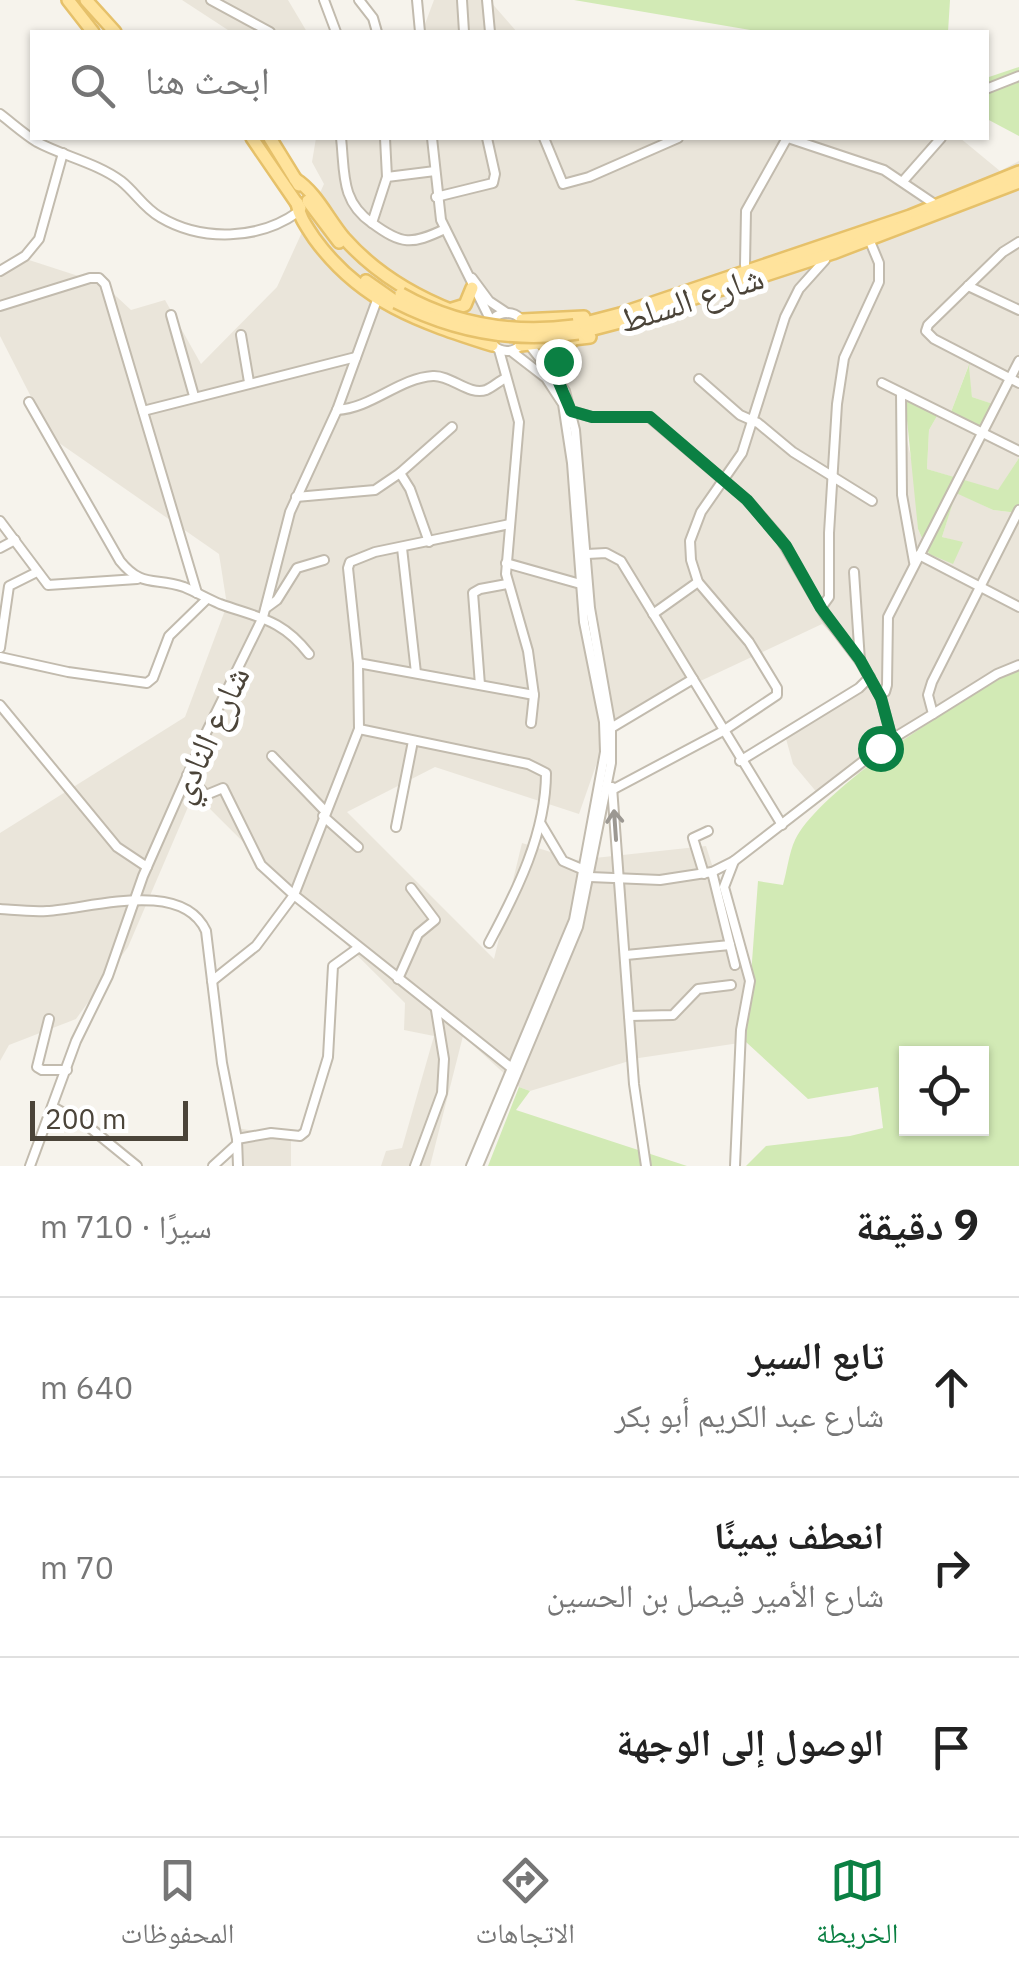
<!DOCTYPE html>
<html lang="ar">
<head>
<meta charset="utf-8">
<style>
  :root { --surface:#fff; --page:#f2f2f2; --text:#222; --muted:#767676; --line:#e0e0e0; --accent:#0b8043 }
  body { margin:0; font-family:"IBM Plex Sans","Noto Naskh Arabic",sans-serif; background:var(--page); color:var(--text); direction:rtl }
  .controls { position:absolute; right:30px; bottom:30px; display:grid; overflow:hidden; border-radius:0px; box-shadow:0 2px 8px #0004 }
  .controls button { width:90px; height:90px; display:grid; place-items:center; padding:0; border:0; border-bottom:2px solid var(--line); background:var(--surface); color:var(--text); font:50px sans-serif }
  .scale { position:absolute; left:30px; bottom:25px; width:158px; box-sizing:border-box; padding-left:10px; border:5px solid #4b4439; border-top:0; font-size:28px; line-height:35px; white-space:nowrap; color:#4b4439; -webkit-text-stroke:8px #fff; paint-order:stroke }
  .stop { position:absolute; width:30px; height:30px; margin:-22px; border:8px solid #0b8043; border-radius:50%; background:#fff }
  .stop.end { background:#0b8043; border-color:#fff; box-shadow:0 2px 10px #0008 }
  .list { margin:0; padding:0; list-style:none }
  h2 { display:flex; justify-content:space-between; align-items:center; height:130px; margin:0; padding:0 40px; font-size:42px }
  h2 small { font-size:32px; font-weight:400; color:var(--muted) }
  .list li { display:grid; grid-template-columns:65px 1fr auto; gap:30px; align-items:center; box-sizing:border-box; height:180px; padding:0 40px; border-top:2px solid var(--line) }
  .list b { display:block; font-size:38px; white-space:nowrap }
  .list p { margin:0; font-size:32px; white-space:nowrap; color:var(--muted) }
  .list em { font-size:32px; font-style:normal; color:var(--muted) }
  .icon { flex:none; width:55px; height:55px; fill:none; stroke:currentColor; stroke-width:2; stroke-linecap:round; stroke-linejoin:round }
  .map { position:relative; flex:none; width:1019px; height:1166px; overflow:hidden; direction:ltr }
  .search { position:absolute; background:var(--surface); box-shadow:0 2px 8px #0004; left:30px; right:30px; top:30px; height:110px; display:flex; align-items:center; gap:25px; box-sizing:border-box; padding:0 35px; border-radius:0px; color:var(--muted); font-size:38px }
  .sheet { height:670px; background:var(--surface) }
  nav { display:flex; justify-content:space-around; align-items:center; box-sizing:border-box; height:140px; border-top:2px solid var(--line); background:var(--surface); font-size:28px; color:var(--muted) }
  nav a { display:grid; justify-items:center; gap:5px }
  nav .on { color:var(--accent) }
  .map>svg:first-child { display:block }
</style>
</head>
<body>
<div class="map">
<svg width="1019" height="1166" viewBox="0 0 1019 1166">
  <rect width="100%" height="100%" fill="#f6f3ec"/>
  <g fill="#eae5da">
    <path d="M182,0H288L307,32H231Z"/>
    <path d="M434,0H489L517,32H422Z"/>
    <path d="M316,138H960L1000,171L1019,161V458L998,491L927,469L929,430L937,416L988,429L998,406L972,397L968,367L951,412L906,400L907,440L916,480L918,529L929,554L963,543L942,537L956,492L993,510L1019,513V668L942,714L867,769L819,795L793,764L783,728L874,678L822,624L694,684L608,731L579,814L435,767L347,812L494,959L522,843L576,860L706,846L751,987L746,1042L639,1058L530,1091L519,1087L463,1036L430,1166H381L386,1151L402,1148L434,1036L404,1030L405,1003L194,793L128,947L76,1019L9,1045L0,1061V833L185,717L227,605L219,554L52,438L0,336V276L29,260L103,284L131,310L165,300L201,364L277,287L324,184L312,162Z"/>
    <path d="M231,1127L291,1137V1166H234Z"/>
  </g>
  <g fill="#d2eab5" fill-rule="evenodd">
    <path d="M574,0H950L948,32H762Z"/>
    <path d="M1019,67V136L987,119L986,78Z"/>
    <path d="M972,357L969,367L972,397L999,406L988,429L937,416L929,430L927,469L998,490L1019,458V513L993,510L956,493L942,537L963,542L953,564L929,554L918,529L905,400L951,412Z"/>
    <path d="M1019,668V1166H746L766,1146L850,1136L883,1128L878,1087L808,1099L746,1042L758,881L783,885C787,871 789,853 795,840C819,789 966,696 1019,668ZM906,1054H982V1128H906Z"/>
    <path d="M519,1087L530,1091L516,1110L687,1166H488Z"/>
  </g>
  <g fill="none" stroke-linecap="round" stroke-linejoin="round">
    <g stroke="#c2bbae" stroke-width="12">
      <g id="minor">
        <path d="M211,0L270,32"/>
        <path d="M324,0L336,32"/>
        <path d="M359,0L373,18L377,32"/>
        <path d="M417,0L420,32"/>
        <path d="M462,0L464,32"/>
        <path d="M487,0L490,32"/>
        <path d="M986,89L1019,76"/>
        <path d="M0,114C12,123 24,134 37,142C63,156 97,163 121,181C135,192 144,208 160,217C202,242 259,240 298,212"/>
        <path d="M341,138C345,172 340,201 372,223L387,177L435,171"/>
        <path d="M385,138L387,177"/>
        <path d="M432,138L441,220L491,321"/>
        <path d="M544,138L563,184L589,177L678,138"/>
        <path d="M788,138L884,170L936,205"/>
        <path d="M904,180L941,138"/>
        <path d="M436,197L493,183L495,174L487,138"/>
        <path d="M372,223C402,245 411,245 445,229"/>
        <path d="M1019,242L1003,252L928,325L926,331L934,339L1019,383"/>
        <path d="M745,265L746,211L787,138"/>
        <path d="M0,271L25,256L39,239L63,153"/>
        <path d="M472,278L489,301L507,313"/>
        <path d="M968,286L1019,310"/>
        <path d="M0,306L90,278H99L105,284L197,593"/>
        <circle cx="507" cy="332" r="19"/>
        <path d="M171,315L194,396"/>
        <path d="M241,335L249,382"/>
        <path d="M499,350L519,422L506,574L528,651L534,695L531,723"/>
        <path d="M699,379L740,415L758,423L793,452L872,501"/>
        <path d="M882,383L1019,451"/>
        <path d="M901,393L902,495L914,562"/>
        <path d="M29,402L120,561C142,588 154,577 184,587C196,592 208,599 220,604C259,618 282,619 309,654"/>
        <path d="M337,410C372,408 399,378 433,376C451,375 469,396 486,390C493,387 499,381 506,378"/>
        <path d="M143,411L356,357"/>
        <path d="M571,411L592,417H649L747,500L780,538L825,615L860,661L881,698L892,739L933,714L928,695L932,682L1019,510"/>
        <path d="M400,473L452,427"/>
        <path d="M296,497L375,490L400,473L410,489L429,542"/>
        <path d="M0,521L48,585L137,579"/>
        <path d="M510,524L375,552L350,562L348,568L358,663L359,729L294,895L514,1070"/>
        <path d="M0,548L15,540"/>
        <path d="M402,548L416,673"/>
        <path d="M587,554L606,553L621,561L782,825"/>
        <path d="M919,555L1019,607"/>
        <path d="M506,563L584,585"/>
        <path d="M854,572L860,661"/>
        <path d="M266,608L277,600L297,568L324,560"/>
        <path d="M821,608L829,597V533L837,404L844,358L879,282V263L869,239"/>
        <path d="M653,614L698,582"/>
        <path d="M0,648L9,586L37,572"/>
        <path d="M0,657L68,672L147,683L153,678L169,636L207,599"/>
        <path d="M358,663L534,695"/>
        <path d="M480,685L473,593L480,589L507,584"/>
        <path d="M879,694L885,692L887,685L888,617L1019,361"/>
        <path d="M0,705L117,847L147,867"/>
        <path d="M933,714L997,674L1019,665"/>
        <path d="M611,728L693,679"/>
        <path d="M359,729L528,764L546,773C546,833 517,891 489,943"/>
        <path d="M272,756L325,811"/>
        <path d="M740,761L859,688L870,677"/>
        <path d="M187,775L206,795L223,788L261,865L294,895L256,946L212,981"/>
        <path d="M612,787L634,1084L646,1166"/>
        <path d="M612,790L723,731L777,695V688L749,642L698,582L691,560L690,541L701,512L742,453L785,317L799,289L825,260"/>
        <path d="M323,816L358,847"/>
        <path d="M541,824L563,861L584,870"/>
        <path d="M396,827L413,741"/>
        <path d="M734,861L724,887L750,981L741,1030L735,1166"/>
        <path d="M712,872L734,861L892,739"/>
        <path d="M704,874L693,838L708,831"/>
        <path d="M590,877L660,880L712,872L735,965"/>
        <path d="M0,909C15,910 31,912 47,911C89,909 182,878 206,931L222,1063L237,1139L238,1166"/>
        <path d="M626,955L730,945"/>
        <path d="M398,979L418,934L435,920L411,888"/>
        <path d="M629,1016L673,1015L698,989L731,985"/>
        <path d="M49,1019L37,1067L42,1070H67"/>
        <path d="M53,1107L89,1127L137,1166"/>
        <path d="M237,1139L271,1133L300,1136L305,1132L328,1057L333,966L358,948"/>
        <path d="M30,1166L76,1041L108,976L143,876L207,731L263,617L290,512L337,410L377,300"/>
        <path d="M213,1166L235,1146"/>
        <path d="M415,1166L442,1093L444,1059L436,1010"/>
        <path d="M471,1166L574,920L605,752L604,722L584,622L572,463L563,404L546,378L511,351"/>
        <path d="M478,1166L578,927L611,763V728L590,608L575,430L565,391L528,343"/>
      </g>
    </g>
    <g stroke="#e6c16a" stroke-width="16">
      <g id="major">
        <path d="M68,0L93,32"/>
        <path d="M86,0L115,32"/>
        <path d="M252,138L300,208"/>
        <path d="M270,138L299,185"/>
        <path d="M295,179C316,192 328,219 344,238C374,272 412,295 453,311"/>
        <path d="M308,201L339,242"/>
        <path d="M297,203C299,217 307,227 314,238C361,303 420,322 492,345"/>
        <path d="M366,281L396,302"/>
        <path d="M449,310L465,305L472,288"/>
        <path d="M522,320L584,317"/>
        <path d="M574,326L620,314L910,216L1019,172"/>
        <path d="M578,333L624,321L833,253L1019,182"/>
        <path d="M521,345L590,337"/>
        <path d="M557,378L558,361L571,342"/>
      </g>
    </g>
    <use href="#minor" stroke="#fff" stroke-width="8"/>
    <use href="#major" stroke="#ffe39c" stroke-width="11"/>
    <g stroke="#e6c16a" stroke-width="16" stroke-linecap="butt">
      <g id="major-bridge">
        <path d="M401,294C454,324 513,334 574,326"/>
        <path d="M396,302C453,331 514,343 578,333"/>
      </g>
    </g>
    <use href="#major-bridge" stroke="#ffe39c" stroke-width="11"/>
  </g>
  <defs><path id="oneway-shaft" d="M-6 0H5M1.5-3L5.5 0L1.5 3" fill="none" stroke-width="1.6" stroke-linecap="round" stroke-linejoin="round" transform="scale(2.5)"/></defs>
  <use stroke="#9c9892" href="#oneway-shaft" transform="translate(615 825) rotate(-94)"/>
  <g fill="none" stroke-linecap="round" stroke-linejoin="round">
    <path stroke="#0b8043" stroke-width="12" d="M558,361L557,378L571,411L592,417H650L747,500L786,546L821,608L860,660L881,698L892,739L880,748"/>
  </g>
  <g text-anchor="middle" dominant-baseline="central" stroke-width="10" stroke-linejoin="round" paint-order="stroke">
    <g font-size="35" fill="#4b4439" stroke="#fff">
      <text transform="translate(691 298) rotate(-18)">شارع السلط</text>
      <text transform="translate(208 734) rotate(-65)">شارع النادي</text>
    </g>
  </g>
</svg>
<div class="controls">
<button><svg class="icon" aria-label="locate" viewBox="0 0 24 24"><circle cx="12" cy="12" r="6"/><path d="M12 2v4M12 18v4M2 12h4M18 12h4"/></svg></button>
</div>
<div class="scale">200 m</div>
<div class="stop" style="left:880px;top:748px"></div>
<div class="stop end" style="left:558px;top:361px"></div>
<div class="search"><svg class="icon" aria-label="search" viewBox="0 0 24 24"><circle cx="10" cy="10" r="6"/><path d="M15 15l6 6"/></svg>ابحث هنا</div>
</div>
<section class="sheet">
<h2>9 دقيقة<small>سيرًا · 710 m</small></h2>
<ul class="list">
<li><svg class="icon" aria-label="ahead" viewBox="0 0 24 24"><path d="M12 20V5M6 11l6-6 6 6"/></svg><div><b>تابع السير</b><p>شارع عبد الكريم أبو بكر</p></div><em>640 m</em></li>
<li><svg class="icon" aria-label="right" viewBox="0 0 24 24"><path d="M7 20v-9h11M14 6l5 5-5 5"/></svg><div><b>انعطف يمينًا</b><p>شارع الأمير فيصل بن الحسين</p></div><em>70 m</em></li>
<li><svg class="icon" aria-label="arrive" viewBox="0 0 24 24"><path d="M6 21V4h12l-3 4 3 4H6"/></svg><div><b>الوصول إلى الوجهة</b></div></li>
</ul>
</section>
<nav>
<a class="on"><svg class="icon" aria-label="map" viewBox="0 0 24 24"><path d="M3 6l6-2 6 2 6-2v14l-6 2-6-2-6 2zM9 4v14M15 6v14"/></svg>الخريطة</a>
<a><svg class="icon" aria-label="directions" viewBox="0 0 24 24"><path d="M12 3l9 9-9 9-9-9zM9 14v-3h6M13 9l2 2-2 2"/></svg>الاتجاهات</a>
<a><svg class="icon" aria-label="saved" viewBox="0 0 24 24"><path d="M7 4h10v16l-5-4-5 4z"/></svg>المحفوظات</a>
</nav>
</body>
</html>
